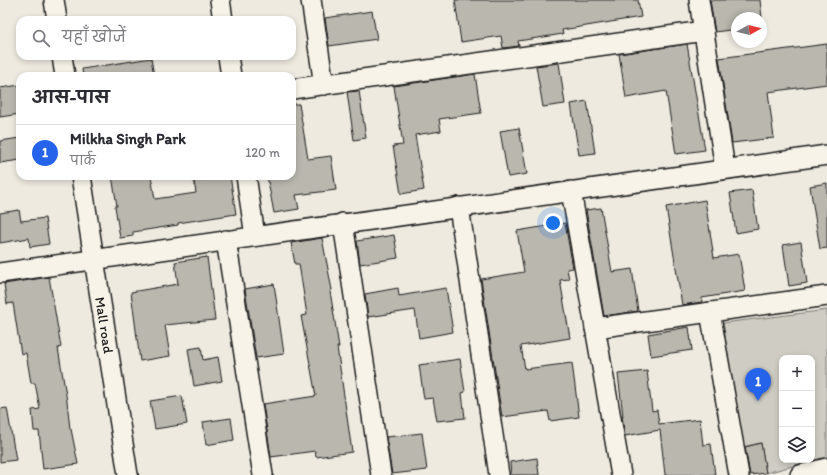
<!DOCTYPE html>
<html lang="hi">
<head>
<meta charset="utf-8">
<style>
  :root { --surface:#fff; --page:#f7f7f7; --text:#2b2b33; --muted:#7c7c81; --line:#e1e1e2; --accent:#2563eb }
  body { margin:0; font-family:Itim,"Playpen Sans Deva",sans-serif; background:var(--page); color:var(--text) }
  .controls { position:absolute; right:12px; bottom:12px; display:grid; overflow:hidden; border-radius:8px; box-shadow:0 2px 6px #0003 }
  .controls button { width:36px; height:36px; display:grid; place-items:center; padding:0; border:0; border-bottom:1px solid var(--line); background:var(--surface); color:var(--text); font:20px sans-serif }
  .compass { position:absolute; left:731px; top:12px; width:36px; height:36px; border-radius:50%; background:var(--surface); box-shadow:0 2px 6px #0003; rotate:82deg }
  .you { position:absolute; left:553px; top:223px; width:14px; height:14px; margin:-10px; border:3px solid #fff; border-radius:50%; background:#1a73e8; box-shadow:0 0 0 6px #1a73e833 }
  .badge { display:grid; place-items:center; width:26px; height:26px; border-radius:50%; background:var(--accent); color:#fff; font-size:13px; font-weight:700 }
  .pin { position:absolute; translate:-50% -33px; filter:drop-shadow(0 1px 2px #0008) }
  .pin::after { content:''; position:absolute; top:21px; width:14px; height:12px; background:inherit; clip-path:polygon(0 0,100% 0,50% 100%) }
  .list { margin:0; padding:0; list-style:none }
  h2 { display:flex; justify-content:space-between; align-items:center; height:52px; margin:0; padding:0 16px; font-size:17px }
  h2 small { font-size:13px; font-weight:400; color:var(--muted) }
  .list li { display:grid; grid-template-columns:26px 1fr auto; gap:12px; align-items:center; box-sizing:border-box; height:56px; padding:0 16px; border-top:1px solid var(--line) }
  .list b { display:block; font-size:15px; white-space:nowrap }
  .list p { margin:0; font-size:13px; white-space:nowrap; color:var(--muted) }
  .list em { font-size:13px; font-style:normal; color:var(--muted) }
  .icon { flex:none; width:22px; height:22px; fill:none; stroke:currentColor; stroke-width:2; stroke-linecap:round; stroke-linejoin:round }
  .map { position:relative; flex:none; width:827px; height:475px; overflow:hidden }
  .search { position:absolute; background:var(--surface); box-shadow:0 2px 6px #0003; left:16px; top:16px; width:280px; height:44px; display:flex; align-items:center; gap:10px; box-sizing:border-box; padding:0 14px; border-radius:12px; color:var(--muted); font-size:15px }
  .panel { position:absolute; background:var(--surface); box-shadow:0 2px 6px #0003; left:16px; top:72px; width:280px; height:108px; border-radius:12px }
  .map>svg:first-child { display:block }
</style>
</head>
<body>
<div class="map">
<svg width="827" height="475" viewBox="0 0 827 475">
  <rect width="100%" height="100%" fill="#eeeae0"/>
  <filter id="ink" filterUnits="userSpaceOnUse"><feTurbulence type="fractalNoise" baseFrequency=".025" numOctaves="2"/><feDisplacementMap in="SourceGraphic" scale="8" xChannelSelector="R" yChannelSelector="G"/><feConvolveMatrix kernelMatrix="1 2 1 2 8 2 1 2 1" color-interpolation-filters="sRGB"/></filter>
  <g filter="url(#ink)">
    <path fill="#cfccc3" stroke="#767470" fill-rule="evenodd" d="M827,310V457L766,473L761,443L742,447L723,323ZM782,358H812V460H782Z"/>
    <g fill="#bab7af" stroke="#1c1c1c">
      <path d="M455,0H638L641,17L562,30L563,34L518,41L519,46L503,48L501,36L461,42Z"/>
      <path d="M710,0H760L762,18H737V29L715,32Z"/>
      <path d="M372,11L377,39L329,46L325,18Z"/>
      <path d="M687,44L705,150L676,154L666,91L626,98L619,54Z"/>
      <path d="M827,44V84L768,92L774,138L732,143L719,58Z"/>
      <path d="M151,58L154,76H83L82,69Z"/>
      <path d="M559,63L565,104L543,107L536,66Z"/>
      <path d="M475,74L481,113L439,119L441,131L415,135L424,190L401,194L393,146L403,145L394,86Z"/>
      <path d="M20,85V114L0,117V88Z"/>
      <path d="M359,91L366,138L354,140L347,92Z"/>
      <path d="M587,101L595,153L579,155L571,104Z"/>
      <path d="M292,104H299L308,159L331,156L336,190L296,195L299,209L274,213L267,176H292Z"/>
      <path d="M519,128L527,174L508,177L500,131Z"/>
      <path d="M20,138V160L0,163V141Z"/>
      <path d="M112,176H151L155,199L196,193L194,181L230,176L236,214L178,223V225L133,232V236L120,238L115,206H117Z"/>
      <path d="M827,183V248L820,249L810,186Z"/>
      <path d="M752,190L758,229L736,233L730,193Z"/>
      <path d="M705,200L714,258L739,254L745,291L702,298V302L682,305L666,207Z"/>
      <path d="M601,208L612,272L632,269L638,311L604,316L586,210Z"/>
      <path d="M19,210L21,221L45,218L49,244L30,247L29,238L0,243V213Z"/>
      <path d="M565,223L573,268L567,269L569,279L560,280L570,338L521,346L525,369L572,363L579,417L550,421L548,411L502,417L481,279L524,272L517,231Z"/>
      <path d="M394,235L398,258L360,264L357,241Z"/>
      <path d="M322,238L332,290L330,291L339,347H337L352,452L316,457L315,451L271,457L263,404L316,396L301,316L307,315L299,264H295L291,243Z"/>
      <path d="M801,242L807,283L789,286L783,245Z"/>
      <path d="M207,257L215,320L165,325L170,356L140,361L131,292L178,284L175,262Z"/>
      <path d="M49,277L61,347L58,348L67,401L70,429H71L78,464L43,469L39,431H34L32,410L40,409L35,383H31L26,353L21,354L13,303L7,304L4,284Z"/>
      <path d="M274,284L284,354L256,358L245,289Z"/>
      <path d="M398,288L399,296L446,288L453,332L419,338L415,310L368,317L365,294Z"/>
      <path d="M689,327L692,350L651,356L648,334Z"/>
      <path d="M201,347L203,360L218,357L222,381L194,386L188,349Z"/>
      <path d="M460,359L465,392L462,393L465,418L437,421L433,398L424,399L419,365Z"/>
      <path d="M647,371L652,411L657,410L659,424L700,419L703,445L711,444L715,475H665L660,430L625,436L622,416H623L618,374Z"/>
      <path d="M182,396L187,424L155,429L150,401Z"/>
      <path d="M7,408L16,460L0,462V409Z"/>
      <path d="M231,418L234,440L206,445L203,422Z"/>
      <path d="M422,433L427,470L392,474L386,437Z"/>
      <path d="M761,443L766,473L750,475L745,447Z"/>
      <path d="M537,458L539,475H511L510,462Z"/>
    </g>
    <g fill="none" stroke-linecap="round" stroke-linejoin="round">
      <g stroke="#1c1c1c" stroke-width="22">
        <g id="minor">
          <path d="M54,0L57,20"/>
          <path d="M220,0L223,20"/>
          <path d="M311,0L324,85"/>
          <path d="M699,0L725,169"/>
          <path d="M62,56L65,76"/>
          <path d="M228,56L231,76"/>
          <path d="M292,89L704,31"/>
          <path id="s1" d="M81,176L128,475"/>
          <path d="M246,176L255,236"/>
          <path d="M571,191L621,475"/>
          <path d="M459,207L499,475"/>
          <path d="M343,223L381,475"/>
          <path d="M226,240L263,475"/>
          <path d="M0,273L827,155"/>
          <path d="M710,312L739,475"/>
          <path d="M595,328L827,296"/>
          <path d="M800,475L827,468"/>
        </g>
      </g>
      <use href="#minor" stroke="#f7f3e8" stroke-width="19"/>
    </g>
  </g>
  <g text-anchor="middle" dominant-baseline="central" stroke-width="3" stroke-linejoin="round" paint-order="stroke">
    <g font-size="14" fill="#1c1c1c" stroke="#f7f3e8">
      <text stroke="none"><textPath href="#s1" startOffset="151">Mall road</textPath></text>
    </g>
  </g>
</svg>
<div class="controls">
<button>+</button>
<button>−</button>
<button><svg class="icon" aria-label="layers" viewBox="0 0 24 24"><path d="M12 4l9 5-9 5-9-5zM3 14l9 5 9-5"/></svg></button>
</div>
<svg class="compass" viewBox="-18 -18 36 36"><path d="M0-13l5 13h-10z" fill="#e53935"/><path d="M0 13l5-13h-10z" fill="#7c7c81"/></svg>
<div class="you"></div>
<div class="pin badge" style="left:758px;top:401px">1</div>
<div class="search"><svg class="icon" aria-label="search" viewBox="0 0 24 24"><circle cx="10" cy="10" r="6"/><path d="M15 15l6 6"/></svg>यहाँ खोजें</div>
<section class="panel">
<h2>आस-पास<small></small></h2>
<ul class="list">
<li><span class="badge">1</span><div><b>Milkha Singh Park</b><p>पार्क</p></div><em>120 m</em></li>
</ul>
</section>
</div>
</body>
</html>
